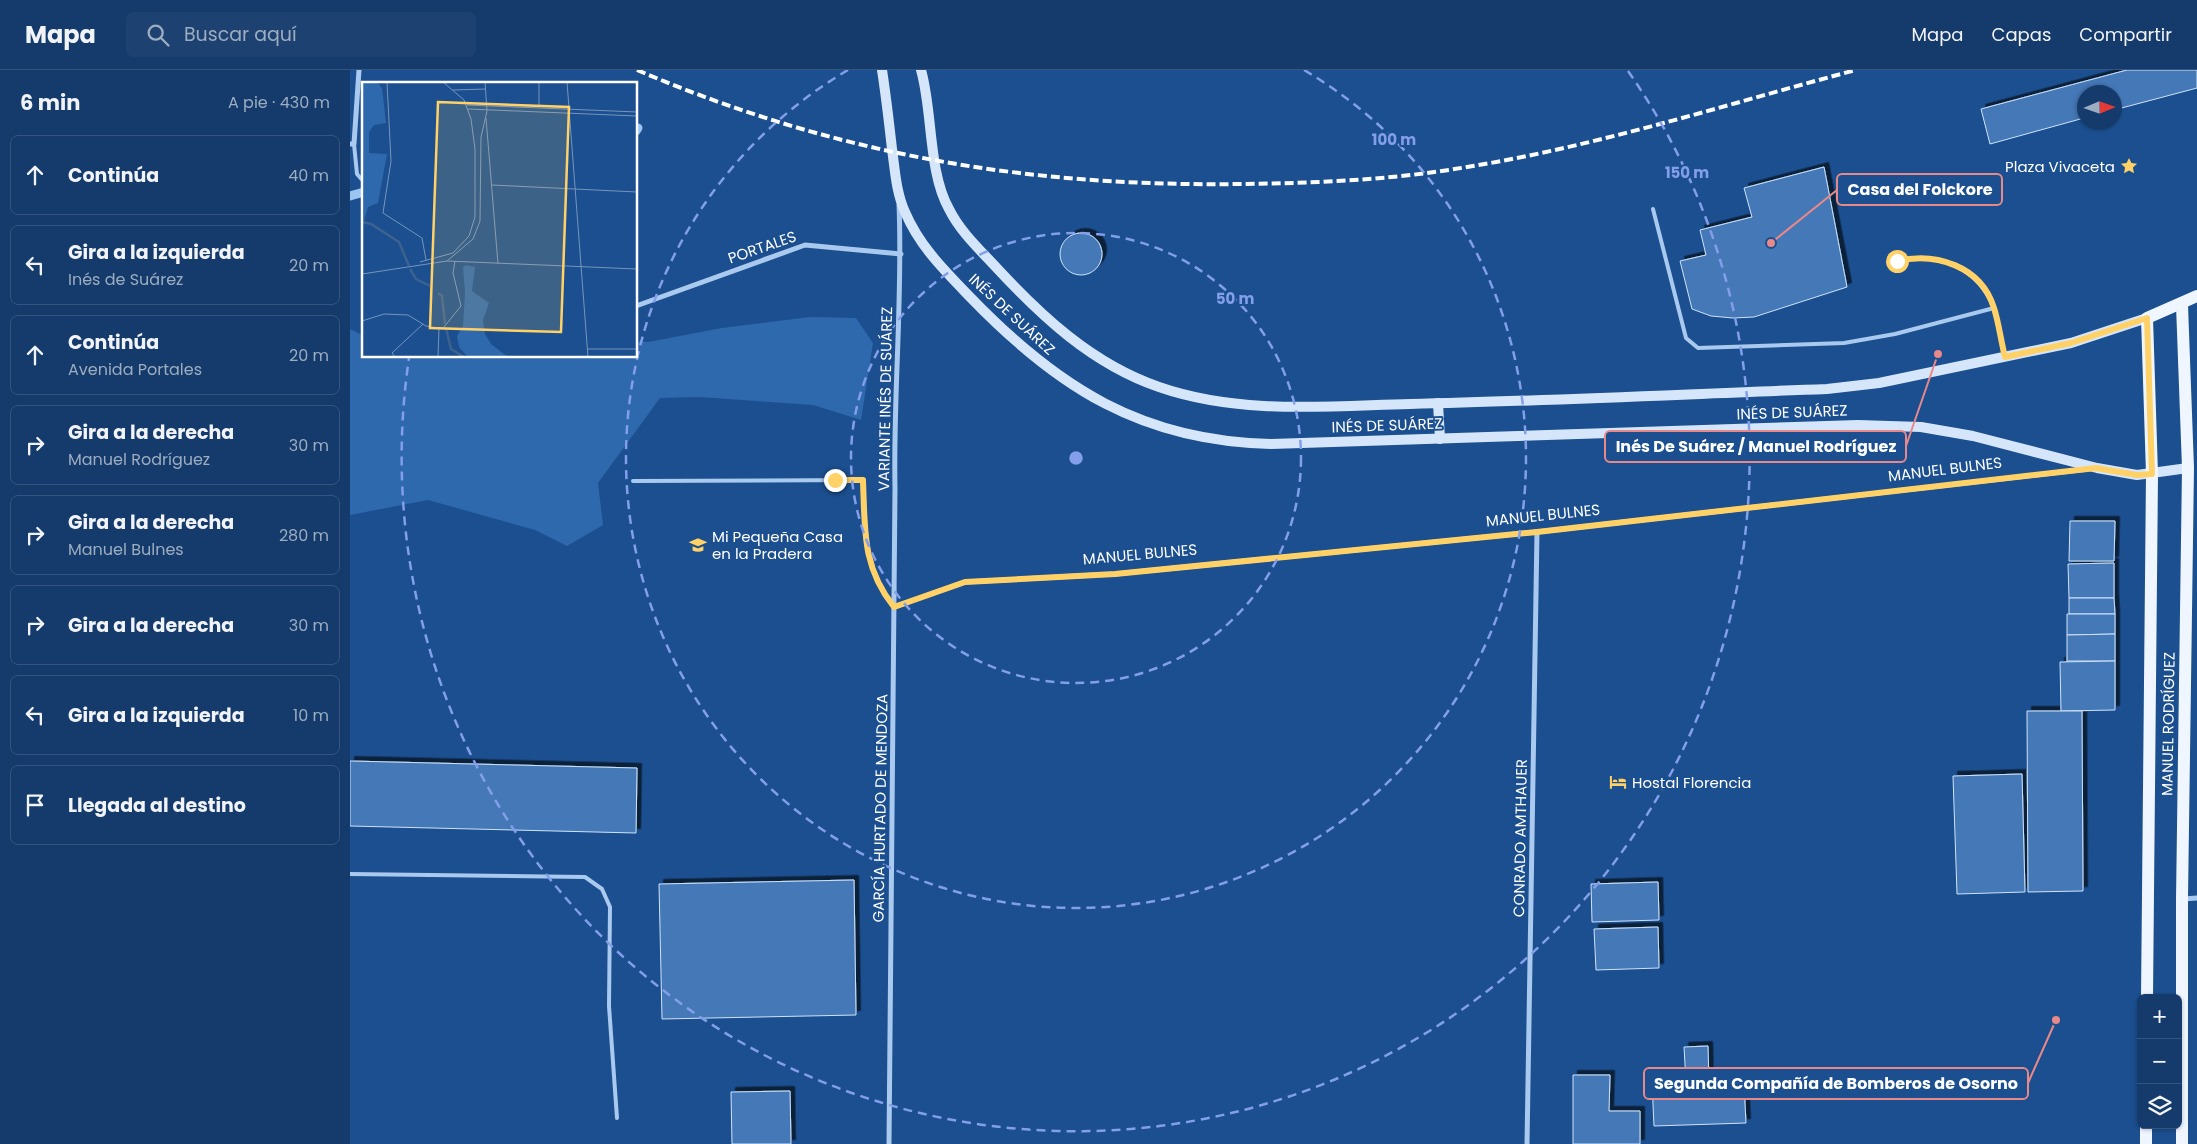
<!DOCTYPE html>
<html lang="es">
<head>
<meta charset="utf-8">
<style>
  :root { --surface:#143b6b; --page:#1d4271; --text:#f1f3f6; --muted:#9dadc1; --line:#33557e }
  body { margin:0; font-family:Poppins,sans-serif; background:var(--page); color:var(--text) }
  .controls { position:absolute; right:15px; bottom:15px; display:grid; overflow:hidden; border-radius:8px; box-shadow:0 1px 4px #0004 }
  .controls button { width:45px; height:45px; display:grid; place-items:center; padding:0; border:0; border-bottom:1px solid var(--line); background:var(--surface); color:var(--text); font:25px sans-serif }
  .compass { position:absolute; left:1727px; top:15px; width:45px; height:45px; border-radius:50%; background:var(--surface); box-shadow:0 1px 4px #0004; rotate:88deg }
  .stop { position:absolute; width:15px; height:15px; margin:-11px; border:4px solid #ffd166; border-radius:50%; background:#fff }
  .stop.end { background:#ffd166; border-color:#fff; box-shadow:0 1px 5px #0008 }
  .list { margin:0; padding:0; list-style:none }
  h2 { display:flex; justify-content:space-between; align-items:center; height:65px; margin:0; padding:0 20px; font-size:21px }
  h2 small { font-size:16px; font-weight:400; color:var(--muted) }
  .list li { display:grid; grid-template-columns:32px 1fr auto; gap:15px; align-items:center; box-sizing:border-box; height:80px; margin:0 10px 10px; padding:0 10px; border:1px solid var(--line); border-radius:8px }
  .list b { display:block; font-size:19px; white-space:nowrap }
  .list p { margin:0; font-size:16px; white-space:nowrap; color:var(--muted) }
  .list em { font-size:16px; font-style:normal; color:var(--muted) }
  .icon { flex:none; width:28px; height:28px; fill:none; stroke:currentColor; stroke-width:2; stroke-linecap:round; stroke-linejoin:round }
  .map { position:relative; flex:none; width:1847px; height:1074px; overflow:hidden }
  header { display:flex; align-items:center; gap:30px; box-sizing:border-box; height:70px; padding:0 25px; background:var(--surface); border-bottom:1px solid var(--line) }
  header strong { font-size:24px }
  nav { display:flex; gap:28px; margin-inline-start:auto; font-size:18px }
  .search { width:350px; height:45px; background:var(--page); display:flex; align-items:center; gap:12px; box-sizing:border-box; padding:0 18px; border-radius:8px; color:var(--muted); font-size:19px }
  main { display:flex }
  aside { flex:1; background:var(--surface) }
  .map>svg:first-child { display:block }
</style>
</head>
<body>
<header>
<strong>Mapa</strong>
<div class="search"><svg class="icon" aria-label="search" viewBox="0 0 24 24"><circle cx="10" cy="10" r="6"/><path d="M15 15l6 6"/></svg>Buscar aquí</div>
<nav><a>Mapa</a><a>Capas</a><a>Compartir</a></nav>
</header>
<main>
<aside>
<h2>6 min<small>A pie · 430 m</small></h2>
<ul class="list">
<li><svg class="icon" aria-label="ahead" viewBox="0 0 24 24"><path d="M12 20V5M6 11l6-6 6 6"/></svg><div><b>Continúa</b></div><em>40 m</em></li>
<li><svg class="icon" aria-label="left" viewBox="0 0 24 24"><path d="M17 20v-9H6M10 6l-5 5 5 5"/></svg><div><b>Gira a la izquierda</b><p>Inés de Suárez</p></div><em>20 m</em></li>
<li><svg class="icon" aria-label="ahead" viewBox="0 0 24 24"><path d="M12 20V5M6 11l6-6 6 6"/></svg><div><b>Continúa</b><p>Avenida Portales</p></div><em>20 m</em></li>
<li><svg class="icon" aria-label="right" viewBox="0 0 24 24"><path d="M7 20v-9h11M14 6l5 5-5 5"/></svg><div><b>Gira a la derecha</b><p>Manuel Rodríguez</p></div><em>30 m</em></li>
<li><svg class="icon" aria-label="right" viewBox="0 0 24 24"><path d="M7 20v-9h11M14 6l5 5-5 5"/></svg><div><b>Gira a la derecha</b><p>Manuel Bulnes</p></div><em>280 m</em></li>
<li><svg class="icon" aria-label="right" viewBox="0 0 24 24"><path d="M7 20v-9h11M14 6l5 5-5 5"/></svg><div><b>Gira a la derecha</b></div><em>30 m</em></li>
<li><svg class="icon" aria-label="left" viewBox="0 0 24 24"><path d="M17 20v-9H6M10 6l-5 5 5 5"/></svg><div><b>Gira a la izquierda</b></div><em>10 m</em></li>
<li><svg class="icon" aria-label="arrive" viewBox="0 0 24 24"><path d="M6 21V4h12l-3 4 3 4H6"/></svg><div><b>Llegada al destino</b></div></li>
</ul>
</aside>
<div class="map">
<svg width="1847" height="1074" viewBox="0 0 1847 1074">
  <defs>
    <filter id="shadow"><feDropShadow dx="4.5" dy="-4.5" stdDeviation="0" flood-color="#0009"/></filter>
  </defs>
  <rect width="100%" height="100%" fill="#1b4f8f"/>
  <path fill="#2e69ad" d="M460,247L506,248L523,273L511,350L463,335L349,327L310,328L248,413L253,455L217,476L185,460L78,430L0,445V259L14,266V286H286V271L298,272L372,258Z"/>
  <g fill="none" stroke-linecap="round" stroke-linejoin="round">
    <g stroke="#9cc4f0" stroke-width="9">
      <path d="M286,61L288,58"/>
      <path d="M0,126L14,122"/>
    </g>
  </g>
  <g fill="#4478b7" stroke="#cfe3fa" filter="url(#shadow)">
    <path d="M1777,0H1847V18L1764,40V22H1734V48L1640,74L1631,39Z"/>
    <path d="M1474,97L1497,217L1404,247L1383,248L1361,246L1342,239L1330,191L1356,185L1350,160L1402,147L1394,118Z"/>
    <circle cx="731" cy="184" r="21"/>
    <path d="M1720,451H1765L1764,491H1719Z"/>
    <path d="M1764,493V528H1719L1718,494Z"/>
    <path d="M1719,528H1764L1765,544H1719Z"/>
    <path d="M1717,544H1765V564L1717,565Z"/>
    <path d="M1765,564V591H1717V565Z"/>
    <path d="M1765,591V640L1711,641L1710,592Z"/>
    <path d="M1677,641H1732L1733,821L1678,822Z"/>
    <path d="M0,691L287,698L286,763L0,756Z"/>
    <path d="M1672,704L1675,822L1607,824L1603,706Z"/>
    <path d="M504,810L506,945L312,949L309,814Z"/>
    <path d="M1308,812L1309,850L1242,852L1241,814Z"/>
    <path d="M1308,857L1309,898L1246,900L1244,859Z"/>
    <path d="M1358,976L1359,1015L1394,1014L1396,1053L1304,1056L1302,1013L1336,1011L1334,977Z"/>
    <path d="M1223,1005H1260L1259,1041H1290V1074H1223Z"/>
    <path d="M440,1021L441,1074H382L381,1022Z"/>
  </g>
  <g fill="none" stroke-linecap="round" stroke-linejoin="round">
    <g stroke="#a9c9ee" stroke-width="4">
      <path d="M4,74L7,104L14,112"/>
      <path d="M1303,139L1336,268L1348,278L1494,273L1545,264L1644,238"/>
      <path d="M1547,191C1587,182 1626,196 1643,236C1649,250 1651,269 1654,285"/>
      <path d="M283,411L513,410"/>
      <path d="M0,804L235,807L252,819L260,837L259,936L267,1048"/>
    </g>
    <g stroke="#a9c9ee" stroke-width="5">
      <path d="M0,74H4L9,0"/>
      <path d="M286,236L455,175L551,184"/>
      <path d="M513,410C515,459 512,497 544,537"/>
      <path d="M544,537L615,512L765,504L1187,462L1738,399"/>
      <path d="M1833,829L1847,828"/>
      <path d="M539,1074L545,418C543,324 553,229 549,135"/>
      <path d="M1177,1074L1187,462"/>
    </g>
    <g stroke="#d6e6fa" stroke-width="10">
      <path d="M532,0C536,26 539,52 542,79C545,100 546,122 555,142C570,177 595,201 621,228C708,318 792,371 921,374L1508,355L1571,357L1623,366L1747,398L1787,405L1838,398"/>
      <path d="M571,0C583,42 578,102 599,139C610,161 627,177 644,195C691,246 742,294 809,317C890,345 977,336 1060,334C1199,331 1338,324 1477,319L1529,313L1721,273L1797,248"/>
      <path d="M1088,333L1090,369"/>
    </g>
    <g stroke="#f0f6ff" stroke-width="12">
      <path d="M1832,235L1838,398L1832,829V1074"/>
      <path d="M1797,928L1802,404L1797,248L1847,226"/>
      <path d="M1796,1074V1055"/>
    </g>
    <path stroke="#fff" stroke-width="4" stroke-dasharray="9 4" stroke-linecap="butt" d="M287,0C487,85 676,117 892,114C968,113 1042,110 1117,97C1248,76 1377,34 1506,0"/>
  </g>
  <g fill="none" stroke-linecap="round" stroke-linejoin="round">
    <path stroke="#ffd166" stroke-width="6" d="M485,410H513C515,460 512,497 544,537L615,512L765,504L1187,462L1746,398L1787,405L1802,404L1797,248L1721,273L1655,287C1651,271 1649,254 1644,238C1631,196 1586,182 1547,191"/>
  </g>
  <g fill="none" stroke="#839eea" stroke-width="2.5" stroke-dasharray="9 6">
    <circle cx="726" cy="388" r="225"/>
    <path d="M954 0A450 450 0 1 1 498 0"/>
    <path d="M1278 1A674 674 0 1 1 59 288"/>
  </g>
  <defs>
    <g id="sight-bare" transform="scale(1.35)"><path d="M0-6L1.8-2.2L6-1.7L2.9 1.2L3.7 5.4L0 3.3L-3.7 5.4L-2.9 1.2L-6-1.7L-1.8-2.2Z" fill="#ffd166" stroke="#1b4f8f" stroke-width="2.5" paint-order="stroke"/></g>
    <g id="school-bare" transform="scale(1.35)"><path d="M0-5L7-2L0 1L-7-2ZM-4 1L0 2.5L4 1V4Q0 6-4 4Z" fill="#ffd166" stroke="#1b4f8f" stroke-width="2.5" paint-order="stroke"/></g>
    <g id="hotel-bare" transform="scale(1.35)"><path d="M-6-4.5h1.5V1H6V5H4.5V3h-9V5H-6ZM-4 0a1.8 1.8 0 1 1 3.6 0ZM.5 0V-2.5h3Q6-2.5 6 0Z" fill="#ffd166" stroke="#1b4f8f" stroke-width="2.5" paint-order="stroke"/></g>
  </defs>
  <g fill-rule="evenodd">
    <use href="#sight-bare" x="1779" y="96"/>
    <use href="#school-bare" x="348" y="475"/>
    <use href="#hotel-bare" x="1268" y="712"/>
  </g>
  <g text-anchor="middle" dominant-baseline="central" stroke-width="4" stroke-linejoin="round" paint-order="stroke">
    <g font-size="15" fill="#fff" stroke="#1b4f8f" text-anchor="start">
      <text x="1765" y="96" text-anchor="end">Plaza Vivaceta</text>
      <text x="362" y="466">Mi Pequeña Casa<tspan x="362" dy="17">en la Pradera</tspan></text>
      <text x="1282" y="712">Hostal Florencia</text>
    </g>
    <g font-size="15" fill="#fff" stroke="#1b4f8f">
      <text transform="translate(412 177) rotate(-19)">PORTALES</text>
      <text transform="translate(662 244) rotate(43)">INÉS DE SUÁREZ</text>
      <text transform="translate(535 329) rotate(-89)">VARIANTE INÉS DE SUÁREZ</text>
      <text transform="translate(1442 342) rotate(-2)">INÉS DE SUÁREZ</text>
      <text transform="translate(1037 355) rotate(-2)">INÉS DE SUÁREZ</text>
      <text transform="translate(1595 399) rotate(-7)">MANUEL BULNES</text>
      <text transform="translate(1193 445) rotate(-6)">MANUEL BULNES</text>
      <text transform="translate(790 484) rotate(-5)">MANUEL BULNES</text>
      <text transform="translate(1818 654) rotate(-89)">MANUEL RODRÍGUEZ</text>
      <text transform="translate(530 738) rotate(-89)">GARCÍA HURTADO DE MENDOZA</text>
      <text transform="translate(1170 768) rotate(-89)">CONRADO AMTHAUER</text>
    </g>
  </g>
  <g transform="translate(12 12)">
    <rect width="275" height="275" fill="#1b4f8f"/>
    <path d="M0,0H15L20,6L24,41L12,43L7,50V71L25,72L16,121L6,125L2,139ZM104,183L113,185L110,209L127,221L121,238L123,252L129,262L146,275H106L97,265L95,254L101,244L103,211L101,185Z" fill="#2e69ad"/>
    <path fill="none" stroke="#3c6290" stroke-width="2.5" d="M0,140L9,142L37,160L47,184M48,187L54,197L68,204M76,211L80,214L83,242M84,246L89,267L102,275"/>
    <path fill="none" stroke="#7695bc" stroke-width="1" d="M25,0L29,79L21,131L60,156L64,178M177,0V25M205,0L226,275M91,8L124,7M105,23L275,30M106,27L275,34M124,36L136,182M130,103L275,110M85,179L275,187M58,180L91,171L107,154L113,135V67L109,37L102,18L81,0M0,192L85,179L111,157L118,139L119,55L125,29L123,0M0,239L22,232L46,233L64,244L77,246L76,275M82,245L99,224L91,191L93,179M225,267H275M33,275L30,271L61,242"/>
    <path fill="#ffd166" fill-opacity="0.15" stroke="#ffd166" stroke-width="2.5" d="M76,20L207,25L199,250L68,246Z"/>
    <rect width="275" height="275" fill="none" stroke="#fff" stroke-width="2.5"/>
  </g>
  <circle cx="726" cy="388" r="8" fill="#839eea" stroke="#1b4f8f" stroke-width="2.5"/>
  <g font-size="15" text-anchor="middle" font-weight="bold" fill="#839eea" stroke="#1b4f8f" stroke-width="4" stroke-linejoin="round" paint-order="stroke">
    <text x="1044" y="75">100 m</text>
    <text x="1337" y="108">150 m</text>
    <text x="885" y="234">50 m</text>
  </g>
  <path fill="none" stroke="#e88989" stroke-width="2" d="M1421 173L1487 120M1588 284L1556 376M1706 950L1678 1013"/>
  <g fill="#e88989" stroke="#1b4f8f" stroke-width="2">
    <circle cx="1421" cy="173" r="5"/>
    <circle cx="1588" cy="284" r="5"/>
    <circle cx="1706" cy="950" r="5"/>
  </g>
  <g fill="#1b4f8f" stroke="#e88989" stroke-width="2">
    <rect x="1487" y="104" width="165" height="31" rx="5"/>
    <rect x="1255" y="361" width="301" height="31" rx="5"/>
    <rect x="1294" y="998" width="384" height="31" rx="5"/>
  </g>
  <g font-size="16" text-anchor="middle" font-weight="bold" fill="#fff">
    <text x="1570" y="125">Casa del Folckore</text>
    <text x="1406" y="382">Inés De Suárez / Manuel Rodríguez</text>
    <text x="1486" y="1019">Segunda Compañía de Bomberos de Osorno</text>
  </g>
</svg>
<div class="controls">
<button>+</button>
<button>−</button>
<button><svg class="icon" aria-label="layers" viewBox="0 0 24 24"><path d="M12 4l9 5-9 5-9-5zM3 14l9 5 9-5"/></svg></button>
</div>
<svg class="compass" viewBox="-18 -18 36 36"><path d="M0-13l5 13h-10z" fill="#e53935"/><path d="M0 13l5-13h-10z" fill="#9dadc1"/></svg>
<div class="stop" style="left:1547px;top:191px"></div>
<div class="stop end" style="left:485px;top:410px"></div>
</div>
</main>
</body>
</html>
